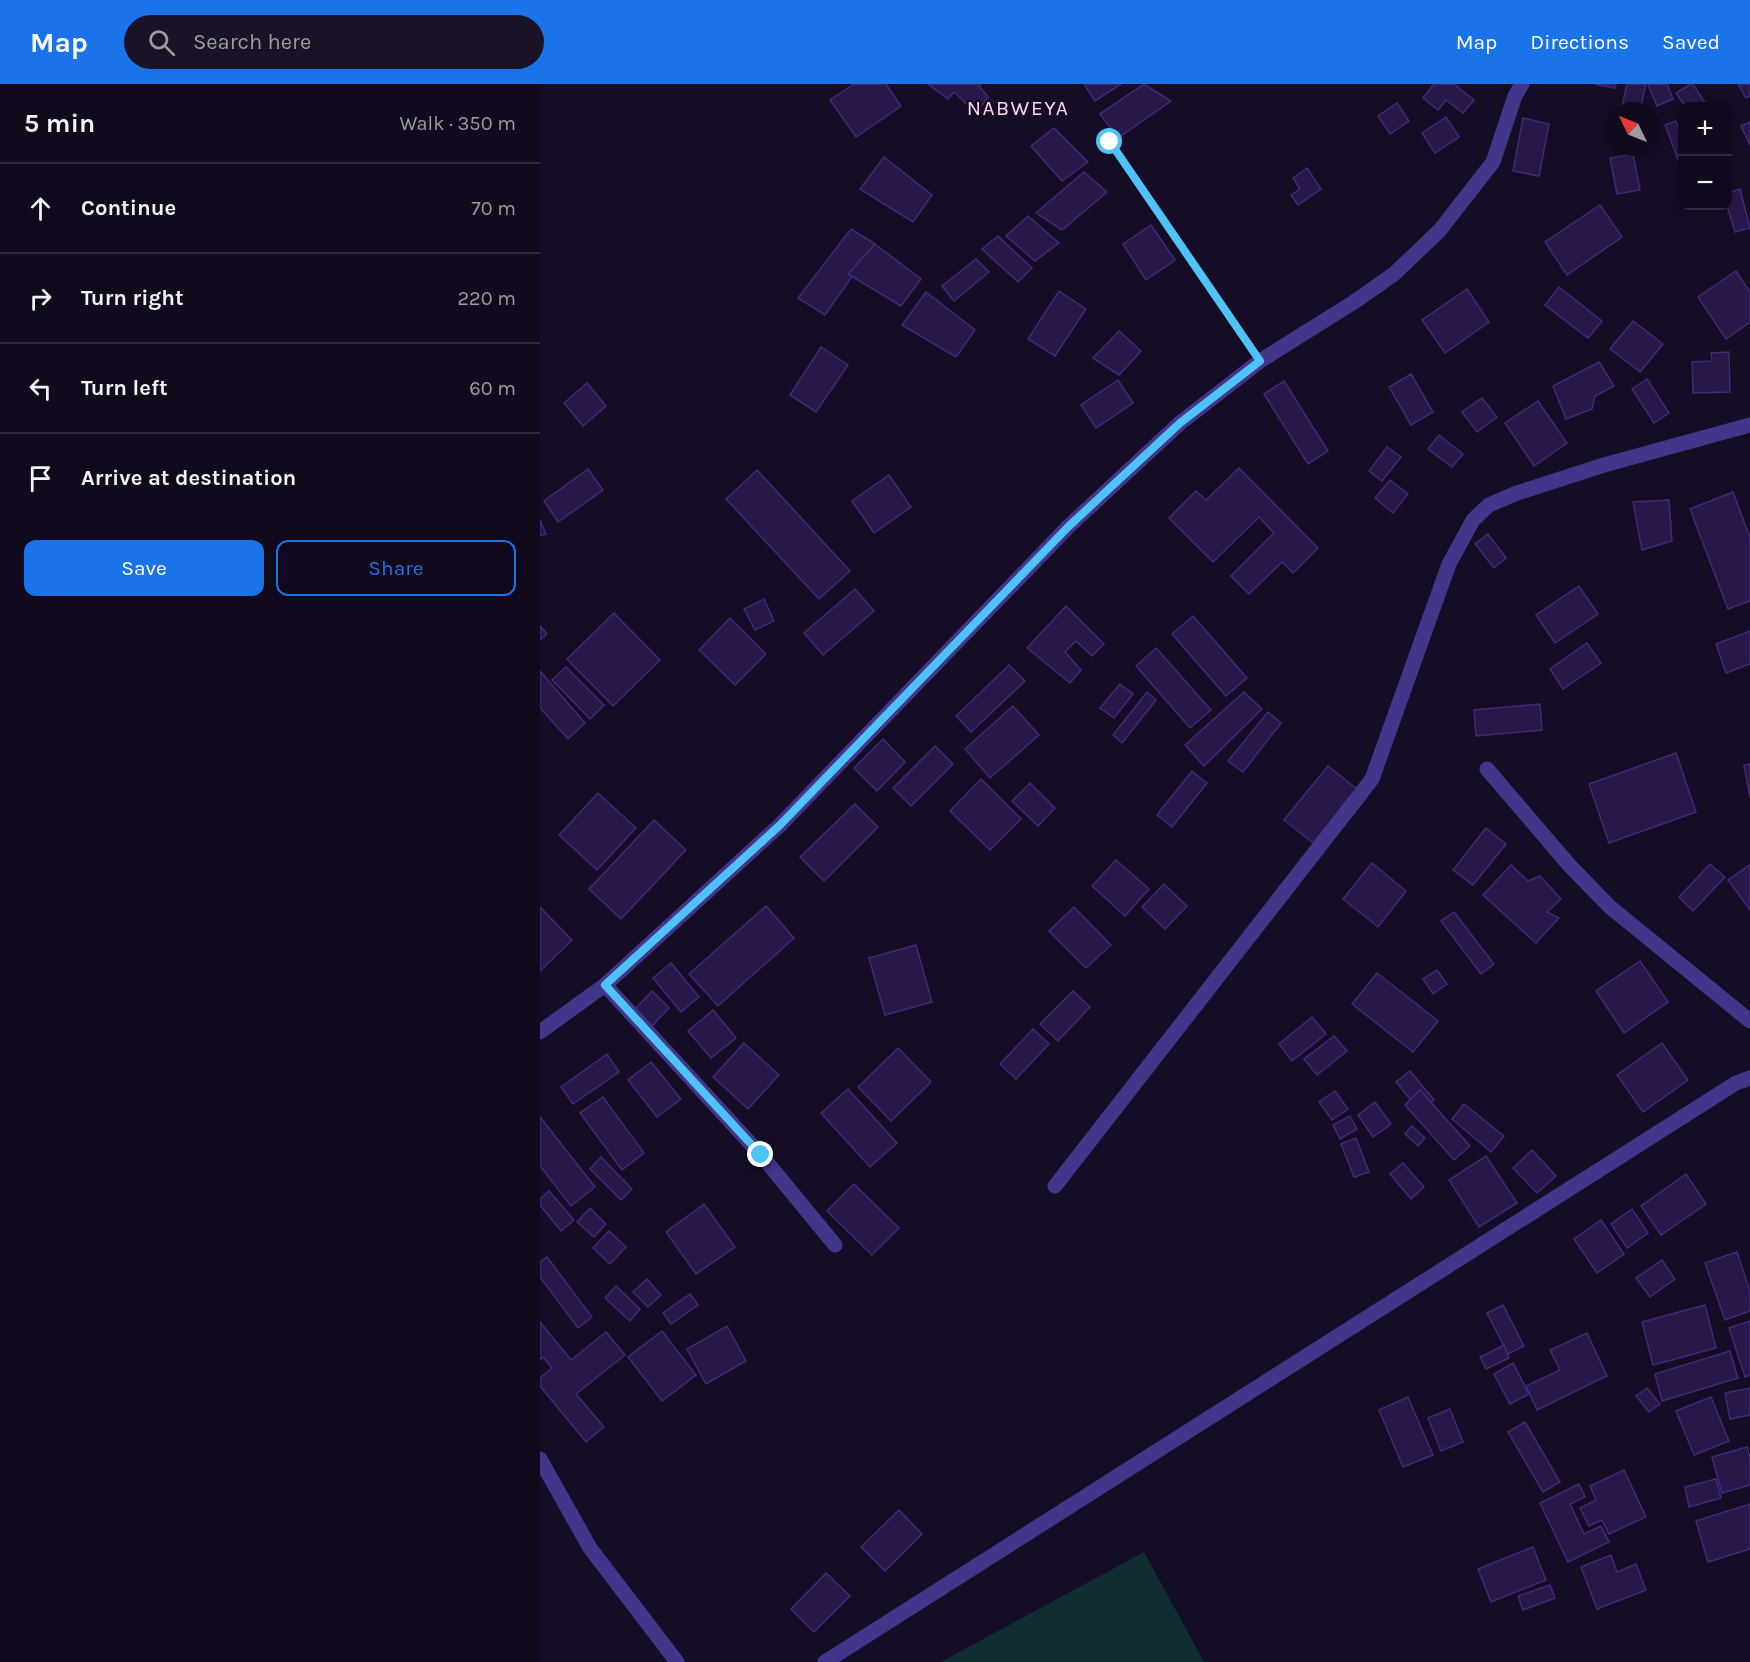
<!DOCTYPE html>
<html lang="en">
<head>
<meta charset="utf-8">
<style>
  :root { --surface:#100a1c; --page:#191325; --text:#f1f3f6; --muted:#9c9aa3; --line:#302b3b; --accent:#1a73e8 }
  body { margin:0; font-family:Karla,sans-serif; background:var(--page); color:var(--text) }
  .controls { position:absolute; right:18px; top:18px; display:grid; overflow:hidden; border-radius:12px; box-shadow:0 3px 9px #0003 }
  .controls button { width:54px; height:54px; display:grid; place-items:center; padding:0; border:0; border-bottom:2px solid var(--line); background:var(--surface); color:var(--text); font:30px sans-serif }
  .compass { position:absolute; left:1066px; top:18px; width:54px; height:54px; border-radius:50%; background:var(--surface); box-shadow:0 3px 9px #0003; rotate:313deg }
  .stop { position:absolute; width:18px; height:18px; margin:-14px; border:4px solid #4fc3f7; border-radius:50%; background:#fff }
  .stop.end { background:#4fc3f7; border-color:#fff; box-shadow:0 2px 6px #0008 }
  .list { margin:0; padding:0; list-style:none }
  h2 { display:flex; justify-content:space-between; align-items:center; height:78px; margin:0; padding:0 24px; font-size:26px }
  h2 small { font-size:20px; font-weight:400; color:var(--muted) }
  .list li { display:grid; grid-template-columns:39px 1fr auto; gap:18px; align-items:center; box-sizing:border-box; height:90px; padding:0 24px; border-top:2px solid var(--line) }
  .list b { display:block; font-size:22px; white-space:nowrap }
  .list em { font-size:20px; font-style:normal; color:var(--muted) }
  .actions { display:flex; gap:12px; padding:18px 24px }
  .actions a { flex:1; padding:14px 0; border:2px solid var(--accent); border-radius:12px; text-align:center; font-size:21px; color:var(--accent) }
  .actions .main { background:var(--accent); color:#fff }
  .icon { flex:none; width:33px; height:33px; fill:none; stroke:currentColor; stroke-width:2; stroke-linecap:round; stroke-linejoin:round }
  .map { position:relative; flex:none; width:1210px; height:1578px; overflow:hidden }
  header { display:flex; align-items:center; gap:36px; box-sizing:border-box; height:84px; padding:0 30px; background:var(--accent); color:#fff }
  header strong { font-size:28px }
  nav { display:flex; gap:33px; margin-inline-start:auto; font-size:21px }
  .search { width:420px; height:54px; background:var(--page); display:flex; align-items:center; gap:15px; box-sizing:border-box; padding:0 21px; border-radius:33px; color:var(--muted); font-size:22px }
  main { display:flex }
  aside { flex:1; background:var(--surface) }
  .map>svg:first-child { display:block }
</style>
</head>
<body>
<header>
<strong>Map</strong>
<div class="search"><svg class="icon" aria-label="search" viewBox="0 0 24 24"><circle cx="10" cy="10" r="6"/><path d="M15 15l6 6"/></svg>Search here</div>
<nav><a>Map</a><a>Directions</a><a>Saved</a></nav>
</header>
<main>
<aside>
<h2>5 min<small>Walk · 350 m</small></h2>
<ul class="list">
<li><svg class="icon" aria-label="ahead" viewBox="0 0 24 24"><path d="M12 20V5M6 11l6-6 6 6"/></svg><div><b>Continue</b></div><em>70 m</em></li>
<li><svg class="icon" aria-label="right" viewBox="0 0 24 24"><path d="M7 20v-9h11M14 6l5 5-5 5"/></svg><div><b>Turn right</b></div><em>220 m</em></li>
<li><svg class="icon" aria-label="left" viewBox="0 0 24 24"><path d="M17 20v-9H6M10 6l-5 5 5 5"/></svg><div><b>Turn left</b></div><em>60 m</em></li>
<li><svg class="icon" aria-label="arrive" viewBox="0 0 24 24"><path d="M6 21V4h12l-3 4 3 4H6"/></svg><div><b>Arrive at destination</b></div></li>
</ul>
<div class="actions"><a class="main">Save</a><a>Share</a></div>
</aside>
<div class="map">
<svg width="1210" height="1578" viewBox="0 0 1210 1578">
  <rect width="100%" height="100%" fill="#150d26"/>
  <path fill="#102e31" d="M604,1468L664,1578H401Z"/>
  <g fill="#281849" stroke="#422876" stroke-width="1.5">
    <path d="M314,0H346L361,22L316,53L290,16Z"/>
    <path d="M388,0H441L439,2L448,13L436,29L414,8L408,15Z"/>
    <path d="M544,0H581L555,17Z"/>
    <path d="M604,0L631,17L578,54L560,30Z"/>
    <path d="M894,0H914L934,16L923,29L906,16L898,26L883,14Z"/>
    <path d="M1055,0H1076L1075,4Z"/>
    <path d="M1087,0H1106L1100,27H1081Z"/>
    <path d="M1111,0H1127L1133,15L1117,22L1108,1Z"/>
    <path d="M1151,0H1153L1167,22H1145L1136,9Z"/>
    <path d="M1198,0H1210V12L1206,14Z"/>
    <path d="M857,19L869,37L850,50L838,32Z"/>
    <path d="M906,33L919,53L895,69L882,49Z"/>
    <path d="M983,34L1009,40L999,92L973,87Z"/>
    <path d="M1136,37L1142,55V86L1125,41Z"/>
    <path d="M1210,38V61L1201,42Z"/>
    <path d="M514,44L548,78L522,97L491,62Z"/>
    <path d="M1093,70L1100,106L1077,110L1070,74Z"/>
    <path d="M344,73L392,111L373,138L320,105Z"/>
    <path d="M767,84L781,105L758,121L751,111L760,105L753,94Z"/>
    <path d="M544,88L567,108L522,146L496,129Z"/>
    <path d="M1200,105L1210,144L1195,148L1187,122L1188,109Z"/>
    <path d="M1060,121L1082,153L1027,191L1005,158Z"/>
    <path d="M488,132L519,159L495,177L466,152Z"/>
    <path d="M611,141L635,176L606,196L583,160Z"/>
    <path d="M311,145L335,160L285,231L258,214Z"/>
    <path d="M458,152L492,184L478,198L442,165Z"/>
    <path d="M335,160L381,195L361,222L308,190Z"/>
    <path d="M436,175L449,188L414,217L402,202Z"/>
    <path d="M1196,187L1210,208V238L1186,255L1158,213Z"/>
    <path d="M1019,203L1062,237L1048,254L1005,221Z"/>
    <path d="M927,205L949,238L905,269L882,236Z"/>
    <path d="M519,207L546,225L515,272L488,255Z"/>
    <path d="M386,208L435,246L416,273L362,241Z"/>
    <path d="M1093,237L1123,260L1100,288L1070,265Z"/>
    <path d="M579,247L601,267L579,291L553,274Z"/>
    <path d="M281,263L308,281L276,328L250,311Z"/>
    <path d="M1189,268L1190,308L1153,309L1152,278L1172,277L1171,269Z"/>
    <path d="M1059,278L1074,302L1055,312L1052,325L1026,335L1013,302Z"/>
    <path d="M871,290L893,328L871,341L849,303Z"/>
    <path d="M1107,295L1129,329L1114,339L1092,305Z"/>
    <path d="M578,296L593,319L556,344L541,321Z"/>
    <path d="M744,297L788,367L768,380L724,310Z"/>
    <path d="M47,299L66,322L43,342L24,319Z"/>
    <path d="M942,314L957,333L937,348L922,328Z"/>
    <path d="M998,317L1027,359L994,382L965,339Z"/>
    <path d="M899,351L923,370L912,383L888,365Z"/>
    <path d="M847,363L861,373L842,397L829,387Z"/>
    <path d="M699,384L778,464L753,489L742,478L709,510L691,492L734,449L719,433L673,478L629,434L656,407L666,416Z"/>
    <path d="M48,385L63,406L18,438L4,417Z"/>
    <path d="M217,386L310,487L279,515L186,415Z"/>
    <path d="M349,391L371,423L334,449L312,417Z"/>
    <path d="M850,396L868,410L853,429L835,414Z"/>
    <path d="M1193,408L1210,454V517L1188,525L1150,425Z"/>
    <path d="M1129,416L1132,457L1102,466L1093,418Z"/>
    <path d="M0,436L6,450L0,452Z"/>
    <path d="M948,450L966,474L954,484L935,460Z"/>
    <path d="M1039,502L1058,530L1015,559L996,531Z"/>
    <path d="M315,505L334,527L283,571L264,549Z"/>
    <path d="M224,515L234,537L215,546L204,525Z"/>
    <path d="M526,522L564,560L552,572L536,557L525,568L541,586L530,599L487,564Z"/>
    <path d="M74,529L120,576L73,622L27,575Z"/>
    <path d="M653,532L707,594L686,612L632,550Z"/>
    <path d="M190,534L226,570L195,601L159,566Z"/>
    <path d="M0,542L7,550L0,556Z"/>
    <path d="M1210,547V580L1186,589L1176,560Z"/>
    <path d="M1047,559L1061,579L1023,605L1010,585Z"/>
    <path d="M616,564L671,626L650,644L596,582Z"/>
    <path d="M469,581L485,597L431,648L416,632Z"/>
    <path d="M26,583L64,621L50,635L12,596Z"/>
    <path d="M0,587L45,639L28,655L0,624Z"/>
    <path d="M580,600L593,610L574,634L560,624Z"/>
    <path d="M607,608L616,616L582,659L573,651Z"/>
    <path d="M704,608L722,625L664,682L645,661Z"/>
    <path d="M1000,620L1002,646L936,652L934,626Z"/>
    <path d="M473,622L499,651L450,694L425,665Z"/>
    <path d="M728,628L741,639L703,688L688,677Z"/>
    <path d="M343,655L365,678L337,707L314,684Z"/>
    <path d="M395,662L413,680L371,722L353,704Z"/>
    <path d="M1136,669L1156,728L1069,759L1049,700Z"/>
    <path d="M1210,680V714L1204,681Z"/>
    <path d="M788,682L827,713L783,767L744,736Z"/>
    <path d="M652,687L667,699L632,743L617,731Z"/>
    <path d="M441,695L481,735L450,766L410,727Z"/>
    <path d="M490,699L515,724L498,742L472,717Z"/>
    <path d="M58,709L96,744L57,786L19,751Z"/>
    <path d="M315,720L338,743L284,797L260,773Z"/>
    <path d="M114,736L146,766L81,835L49,805Z"/>
    <path d="M946,744L966,760L933,801L913,786Z"/>
    <path d="M576,776L609,805L585,832L552,802Z"/>
    <path d="M832,779L866,807L838,843L803,815Z"/>
    <path d="M1170,780L1185,793L1153,827L1139,813Z"/>
    <path d="M971,781L988,797L1000,792L1021,815L1007,828L1019,834L996,859L943,811Z"/>
    <path d="M1210,781V826L1188,796Z"/>
    <path d="M624,800L647,822L625,845L602,823Z"/>
    <path d="M226,822L254,854L178,922L149,890Z"/>
    <path d="M0,823L32,856L0,887Z"/>
    <path d="M534,823L571,861L546,884L509,847Z"/>
    <path d="M914,828L954,880L941,890L901,837Z"/>
    <path d="M376,861L392,918L345,931L329,874Z"/>
    <path d="M1100,877L1128,918L1084,949L1056,907Z"/>
    <path d="M131,879L159,913L141,928L113,894Z"/>
    <path d="M897,886L907,900L893,910L883,895Z"/>
    <path d="M837,889L898,937L873,968L812,920Z"/>
    <path d="M112,907L129,924L112,942L95,925Z"/>
    <path d="M533,907L550,923L518,957L500,940Z"/>
    <path d="M173,926L196,954L171,974L148,947Z"/>
    <path d="M772,933L786,950L752,977L739,960Z"/>
    <path d="M493,945L509,960L476,995L460,980Z"/>
    <path d="M794,952L807,967L777,991L764,975Z"/>
    <path d="M204,959L239,991L208,1025L173,993Z"/>
    <path d="M1122,959L1148,996L1103,1028L1077,991Z"/>
    <path d="M358,964L391,998L351,1037L318,1003Z"/>
    <path d="M67,970L79,988L33,1020L21,1003Z"/>
    <path d="M111,978L141,1015L117,1033L88,996Z"/>
    <path d="M870,987L894,1016L880,1027L856,998Z"/>
    <path d="M308,1005L357,1059L330,1083L281,1029Z"/>
    <path d="M880,1006L930,1062L914,1076L865,1021Z"/>
    <path d="M795,1007L808,1025L792,1036L779,1018Z"/>
    <path d="M63,1013L104,1069L82,1086L40,1029Z"/>
    <path d="M835,1018L851,1040L833,1053L818,1031Z"/>
    <path d="M924,1020L964,1052L951,1068L912,1035Z"/>
    <path d="M810,1032L817,1045L800,1055L793,1041Z"/>
    <path d="M0,1033L55,1103L31,1122L0,1082Z"/>
    <path d="M872,1042L885,1054L878,1062L865,1050Z"/>
    <path d="M816,1054L829,1088L814,1093L801,1060Z"/>
    <path d="M992,1066L1016,1092L997,1109L973,1084Z"/>
    <path d="M946,1072L977,1119L939,1143L909,1096Z"/>
    <path d="M61,1073L92,1105L81,1116L50,1085Z"/>
    <path d="M863,1079L884,1103L871,1115L850,1090Z"/>
    <path d="M1146,1090L1166,1120L1121,1151L1101,1122Z"/>
    <path d="M314,1100L359,1144L332,1171L287,1127Z"/>
    <path d="M9,1107L34,1136L21,1147L0,1121V1115Z"/>
    <path d="M164,1120L195,1163L156,1190L126,1148Z"/>
    <path d="M50,1124L66,1140L54,1153L37,1138Z"/>
    <path d="M1092,1125L1108,1149L1087,1164L1071,1140Z"/>
    <path d="M1061,1136L1084,1170L1057,1189L1034,1155Z"/>
    <path d="M69,1147L86,1163L70,1180L53,1164Z"/>
    <path d="M1197,1168L1210,1207V1227L1185,1236L1165,1179Z"/>
    <path d="M7,1173L52,1233L38,1244L0,1193V1178Z"/>
    <path d="M1122,1176L1135,1195L1110,1213L1096,1194Z"/>
    <path d="M107,1195L121,1211L108,1223L93,1208Z"/>
    <path d="M76,1202L100,1225L90,1237L65,1214Z"/>
    <path d="M150,1210L158,1221L131,1240L123,1229Z"/>
    <path d="M963,1221L984,1262L968,1270L947,1229Z"/>
    <path d="M1165,1221L1176,1264L1113,1281L1102,1238Z"/>
    <path d="M1210,1237V1291L1205,1293L1189,1244Z"/>
    <path d="M0,1238L31,1276L66,1248L85,1271L36,1310L64,1343L46,1358L0,1302V1294L12,1284L3,1273L0,1276Z"/>
    <path d="M187,1242L206,1277L166,1300L147,1265Z"/>
    <path d="M122,1247L156,1291L122,1317L88,1273Z"/>
    <path d="M1047,1249L1067,1292L997,1326L986,1302L1020,1286L1010,1266Z"/>
    <path d="M964,1261L969,1274L946,1285L940,1273Z"/>
    <path d="M1190,1267L1198,1294L1122,1317L1115,1290Z"/>
    <path d="M973,1279L989,1310L970,1320L954,1290Z"/>
    <path d="M1107,1304L1120,1320L1109,1328L1096,1312Z"/>
    <path d="M1210,1304V1331L1190,1335L1185,1309Z"/>
    <path d="M868,1313L893,1371L863,1383L839,1326Z"/>
    <path d="M1171,1313L1189,1357L1154,1371L1136,1327Z"/>
    <path d="M910,1325L923,1358L901,1367L888,1334Z"/>
    <path d="M985,1338L1020,1398L1003,1408L968,1348Z"/>
    <path d="M1207,1363L1210,1374V1401L1182,1409L1172,1373Z"/>
    <path d="M1084,1386L1106,1433L1069,1450L1062,1436L1049,1442L1040,1424L1056,1416L1050,1402Z"/>
    <path d="M1176,1395L1181,1414L1149,1423L1145,1403Z"/>
    <path d="M1039,1400L1045,1413L1030,1420L1044,1450L1061,1442L1069,1458L1028,1478L1000,1419Z"/>
    <path d="M1210,1420V1465L1168,1478L1156,1437Z"/>
    <path d="M359,1426L382,1450L345,1487L321,1463Z"/>
    <path d="M993,1463L1006,1496L951,1518L938,1485Z"/>
    <path d="M1071,1471L1077,1488L1096,1480L1106,1506L1057,1525L1041,1483Z"/>
    <path d="M286,1489L310,1512L274,1548L251,1525Z"/>
    <path d="M1010,1501L1015,1514L983,1526L978,1512Z"/>
  </g>
  <g fill="none" stroke-linecap="round" stroke-linejoin="round">
    <path stroke="#26b5c0" stroke-width="4" stroke-dasharray="3 4.5" stroke-linecap="butt" d="M570,58L709,261"/>
    <g stroke="#433589" stroke-width="15">
      <path d="M947,685L1030,782L1070,823L1210,937"/>
      <path d="M65,901L221,1071L295,1161"/>
      <path d="M0,948L65,901L240,741L529,442L640,339L720,277L814,218L854,190L900,146L953,78L975,12L982,0"/>
      <path d="M515,1102L832,695L909,480L933,436L949,421L977,409L1064,381L1210,341"/>
      <path d="M285,1578L1196,999L1210,994"/>
    </g>
    <path stroke="#433589" stroke-width="15" d="M0,1375L50,1464L137,1578"/>
  </g>
  <g fill="none" stroke-linecap="round" stroke-linejoin="round">
    <path stroke="#4fc3f7" stroke-width="8" d="M221,1071L65,901L240,741L529,442L640,339L720,277L570,58"/>
  </g>
  <g text-anchor="middle" dominant-baseline="central" stroke-width="5" stroke-linejoin="round" paint-order="stroke">
    <g font-size="21" letter-spacing="1.5" fill="#ffd5ea" stroke="#150d26">
      <text x="478" y="24">NABWEYA</text>
    </g>
  </g>
</svg>
<div class="controls">
<button>+</button>
<button>−</button>
</div>
<svg class="compass" viewBox="-18 -18 36 36"><path d="M0-13l5 13h-10z" fill="#e53935"/><path d="M0 13l5-13h-10z" fill="#9c9aa3"/></svg>
<div class="stop" style="left:570px;top:58px"></div>
<div class="stop end" style="left:221px;top:1071px"></div>
</div>
</main>
</body>
</html>
